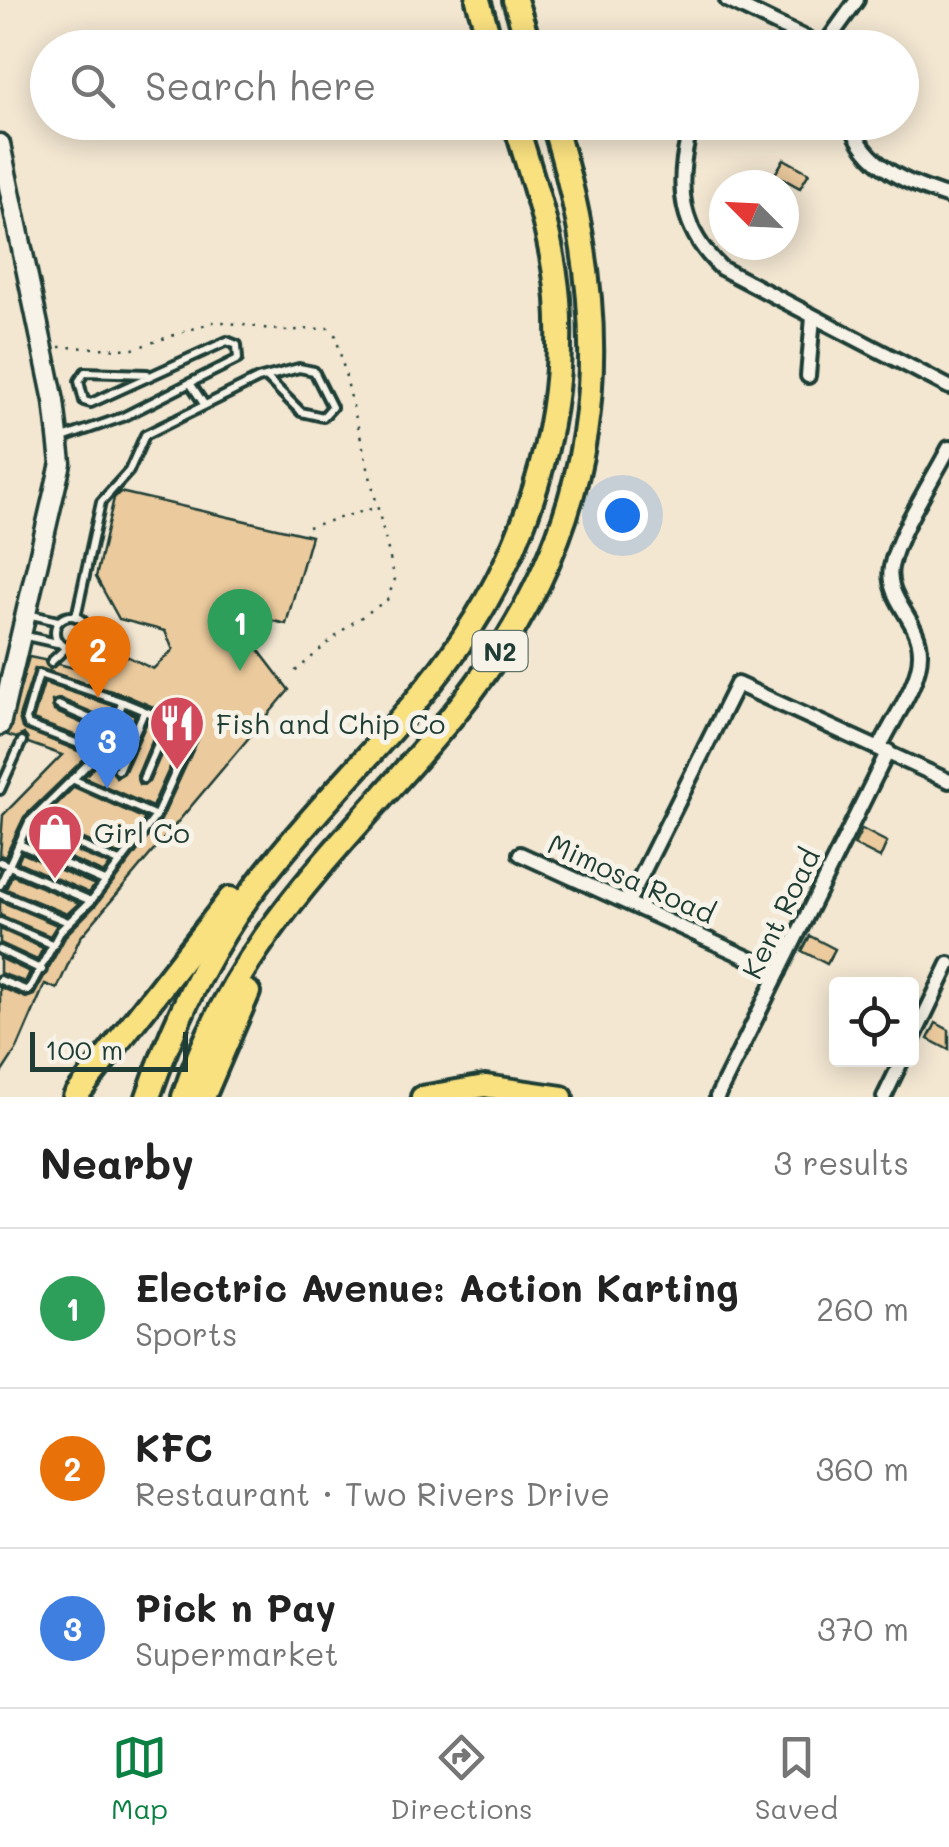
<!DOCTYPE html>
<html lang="en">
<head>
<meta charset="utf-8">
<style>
  :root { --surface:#fff; --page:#f6f6f6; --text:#222; --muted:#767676; --line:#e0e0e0; --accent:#0b8043 }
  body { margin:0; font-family:Mali,sans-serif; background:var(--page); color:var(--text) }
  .controls { position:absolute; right:30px; bottom:30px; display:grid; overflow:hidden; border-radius:10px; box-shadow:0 5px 25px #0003 }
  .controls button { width:90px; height:90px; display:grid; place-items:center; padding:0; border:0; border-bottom:2px solid var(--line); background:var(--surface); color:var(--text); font:50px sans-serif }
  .compass { position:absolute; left:709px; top:170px; width:90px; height:90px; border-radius:50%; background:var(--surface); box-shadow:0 5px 25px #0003; rotate:294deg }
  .scale { position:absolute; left:30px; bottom:25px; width:158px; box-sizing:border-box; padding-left:10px; border:5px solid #1f3d34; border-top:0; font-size:28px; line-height:35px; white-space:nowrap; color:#1f3d34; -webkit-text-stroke:8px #f7f3e8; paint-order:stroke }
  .you { position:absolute; left:622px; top:515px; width:35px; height:35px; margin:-25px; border:8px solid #fff; border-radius:50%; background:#1a73e8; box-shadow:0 0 0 15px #1a73e833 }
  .badge { display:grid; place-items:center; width:65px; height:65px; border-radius:50%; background:var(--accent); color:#fff; font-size:32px; font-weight:700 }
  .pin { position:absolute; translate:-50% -82px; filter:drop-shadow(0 2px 5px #0008) }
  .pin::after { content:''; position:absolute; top:52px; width:35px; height:30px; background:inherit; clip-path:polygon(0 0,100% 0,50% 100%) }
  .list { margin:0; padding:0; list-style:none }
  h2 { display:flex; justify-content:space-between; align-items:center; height:130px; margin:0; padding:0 40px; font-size:42px }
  h2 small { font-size:32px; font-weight:400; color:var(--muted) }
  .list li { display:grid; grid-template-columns:65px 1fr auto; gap:30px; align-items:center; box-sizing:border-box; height:160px; padding:0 40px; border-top:2px solid var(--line) }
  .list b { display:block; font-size:38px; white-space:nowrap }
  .list p { margin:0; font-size:32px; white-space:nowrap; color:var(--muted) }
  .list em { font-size:32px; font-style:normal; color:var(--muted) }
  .icon { flex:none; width:55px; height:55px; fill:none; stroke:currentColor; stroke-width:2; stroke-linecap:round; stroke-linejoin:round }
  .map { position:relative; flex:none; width:949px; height:1097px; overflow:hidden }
  .search { position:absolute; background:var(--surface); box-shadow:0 5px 25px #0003; left:30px; right:30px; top:30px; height:110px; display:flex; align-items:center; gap:25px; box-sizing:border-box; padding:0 35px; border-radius:55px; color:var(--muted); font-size:38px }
  .sheet { height:610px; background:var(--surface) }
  nav { display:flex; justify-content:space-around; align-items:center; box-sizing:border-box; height:140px; border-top:2px solid var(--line); background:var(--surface); font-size:28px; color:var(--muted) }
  nav a { display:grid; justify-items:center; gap:5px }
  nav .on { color:var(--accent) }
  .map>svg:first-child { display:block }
</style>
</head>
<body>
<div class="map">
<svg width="949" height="1097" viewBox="0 0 949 1097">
  <rect width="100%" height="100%" fill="#f3e7d2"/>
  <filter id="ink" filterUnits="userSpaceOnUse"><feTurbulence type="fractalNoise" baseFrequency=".01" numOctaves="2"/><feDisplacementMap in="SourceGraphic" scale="20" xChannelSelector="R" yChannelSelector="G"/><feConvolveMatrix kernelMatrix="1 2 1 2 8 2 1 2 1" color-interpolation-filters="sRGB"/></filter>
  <g filter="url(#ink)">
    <g fill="#ebca9d" stroke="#1f3d34" stroke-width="2.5">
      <path d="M784,159L809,173L800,188L775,174Z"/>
      <path d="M120,492L311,536L286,624L228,610L289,690L80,938L57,989L45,984L17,1049L0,1075V987L26,998L34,995L67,934L96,905L161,820L199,737L189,722L125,695L35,668L19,717L22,728L88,755L24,817L5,857L0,855L3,815L62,755L28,743L24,734L16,738L7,735L29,657L44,660L50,669L59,664L81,670L94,640L153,669L173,650L165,631L119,619L96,577L114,498Z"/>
      <path d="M44,683L114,706L108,719L61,699L52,701L54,711L102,732L96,743L33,720Z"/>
      <path d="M126,711L135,715L112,767L116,777L124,773L148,720L159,724L137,776L139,785L149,782L172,730L184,736L152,807L84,777L106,755Z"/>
      <path d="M74,787L145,819L118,854L84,839L76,842L78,852L110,865L104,873L28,840L35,826Z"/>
      <path d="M862,829L887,842L880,858L854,845Z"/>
      <path d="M22,853L95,885L89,893L18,862Z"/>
      <path d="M12,875L79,903L67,914L6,889Z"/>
      <path d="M0,901L57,925L50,936L0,915Z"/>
      <path d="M0,929L43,948L37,960L0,943Z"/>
      <path d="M810,936L835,949L827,964L802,951Z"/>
      <path d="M0,958L30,972L25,982L0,973Z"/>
      <path d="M936,1023L949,1030V1050L928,1039Z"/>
    </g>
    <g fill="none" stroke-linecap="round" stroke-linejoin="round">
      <g stroke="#1f3d34" stroke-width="14">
        <g id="lane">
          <path d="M147,374L85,372L79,381L84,401L91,403L227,341L237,345L238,359L190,383"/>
          <path d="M63,438L123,417L190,383L204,404"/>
          <path d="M27,614L58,621"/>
          <circle cx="71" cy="632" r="16"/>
          <path d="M76,617L101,502L129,471L145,435L258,379L299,368L314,371L332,407L323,417L301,412L267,378"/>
          <path d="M26,636L57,643"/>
          <path d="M51,662L66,648"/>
          <path d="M58,705L111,728"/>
          <path d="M118,770L144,712"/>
          <path d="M72,779L156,816L192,735L186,728L123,702"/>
          <path d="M143,779L168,721"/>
          <path d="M0,790L22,741"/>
          <path d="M19,844L104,881"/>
          <path d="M82,846L119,862"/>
          <path d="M0,862L91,901L156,816"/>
          <path d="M0,885L29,822L100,752L123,702L39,674L26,719L28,725L100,752"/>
          <path d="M0,894L68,922"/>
          <path d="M0,922L54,945"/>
          <path d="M0,950L42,970"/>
          <path d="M0,980L28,991L61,930L91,901"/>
        </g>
      </g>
      <g stroke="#1f3d34" stroke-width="20">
        <g id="street">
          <path d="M727,0L826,48"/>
          <path d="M824,46L857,0"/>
          <path d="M851,122C864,167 909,184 949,197"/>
          <path d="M688,138C676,189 681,230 721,268L949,387"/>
          <path d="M808,376L813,317"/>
          <path d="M880,747C892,720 920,684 920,654C921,621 885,600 891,567C898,532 932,481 949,448"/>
          <path d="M520,854L779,972"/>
          <path d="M628,902L737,684L949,781"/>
          <path d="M912,1041L949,964"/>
          <path d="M717,1097L888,751"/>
          <path d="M884,1097L902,1060"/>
        </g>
      </g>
      <g stroke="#1f3d34" stroke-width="25">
        <path id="secondary" d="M0,144L54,401L61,463L0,725"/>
      </g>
      <g stroke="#1f3d34" stroke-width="28">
        <path id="primary" d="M422,1097L485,1086L562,1097"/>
      </g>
      <g stroke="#1f3d34" stroke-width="30">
        <g id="highway">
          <path d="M478,0L492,48"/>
          <path d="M515,0L530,48"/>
          <path d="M75,1097L230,899"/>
          <path d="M148,1097C174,1021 210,946 259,882C319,803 393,736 451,656C525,554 567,426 558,299C553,239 533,180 515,122"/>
          <path d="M184,1097C238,932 348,843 453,715C603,531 622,344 553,122"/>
          <path d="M203,1097L248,992"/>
        </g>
      </g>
      <g stroke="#1f3d34" stroke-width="2.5" stroke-dasharray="2.5 8" stroke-linecap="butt">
        <path d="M59,347L133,349L216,321L284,331L328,328L336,336L395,579L387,600L348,626L291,675"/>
        <path d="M308,527L378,507"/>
      </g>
      <use href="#lane" stroke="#f7f3e8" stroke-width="6"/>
      <use href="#street" stroke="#f7f3e8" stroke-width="12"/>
      <use href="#secondary" stroke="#f7f3e8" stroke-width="18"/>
      <use href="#primary" stroke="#fae180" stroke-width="20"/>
      <use href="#highway" stroke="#fae180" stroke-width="22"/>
    </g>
  </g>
  <defs>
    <g id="restaurant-pin" transform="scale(2.875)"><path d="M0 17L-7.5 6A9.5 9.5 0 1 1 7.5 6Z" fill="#d1495b" stroke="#f7f3e8"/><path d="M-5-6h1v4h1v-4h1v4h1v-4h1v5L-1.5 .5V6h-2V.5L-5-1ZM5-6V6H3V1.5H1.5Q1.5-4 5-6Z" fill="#fff"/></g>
    <g id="shop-pin" transform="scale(2.875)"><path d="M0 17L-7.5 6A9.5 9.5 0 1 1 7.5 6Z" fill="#d1495b" stroke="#f7f3e8"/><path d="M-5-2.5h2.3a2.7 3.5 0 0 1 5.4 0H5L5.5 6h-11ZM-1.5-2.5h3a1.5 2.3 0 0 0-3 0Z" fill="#fff"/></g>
  </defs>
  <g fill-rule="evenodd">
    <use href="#restaurant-pin" x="177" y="723"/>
    <use href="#shop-pin" x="55" y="832"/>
  </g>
  <g text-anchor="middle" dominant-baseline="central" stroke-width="10" stroke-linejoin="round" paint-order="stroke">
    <rect fill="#f7f3e8" stroke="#60746a" stroke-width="2.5" x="472.5" y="631" width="55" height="40" rx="8"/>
    <g font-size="25" font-weight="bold" fill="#1f3d34">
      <text x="500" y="651">N2</text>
    </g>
    <g font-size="28" fill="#1f3d34" stroke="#f7f3e8" text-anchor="start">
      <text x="216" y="723">Fish and Chip Co</text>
      <text x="94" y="832">Girl Co</text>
    </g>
    <g font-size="28" fill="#1f3d34" stroke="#f7f3e8">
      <text transform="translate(632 878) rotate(24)">Mimosa Road</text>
      <text transform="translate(780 913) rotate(-64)">Kent Road</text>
    </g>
  </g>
</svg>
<div class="controls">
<button><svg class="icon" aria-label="locate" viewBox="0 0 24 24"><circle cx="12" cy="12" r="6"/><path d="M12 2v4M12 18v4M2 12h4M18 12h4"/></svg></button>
</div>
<svg class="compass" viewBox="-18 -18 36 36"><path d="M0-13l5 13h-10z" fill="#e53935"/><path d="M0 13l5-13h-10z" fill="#767676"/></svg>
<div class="scale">100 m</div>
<div class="you"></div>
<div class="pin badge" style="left:240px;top:671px;background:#2e9e5b">1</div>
<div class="pin badge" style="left:98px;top:698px;background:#e8710a">2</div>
<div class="pin badge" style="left:107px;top:789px;background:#3f7fe0">3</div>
<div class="search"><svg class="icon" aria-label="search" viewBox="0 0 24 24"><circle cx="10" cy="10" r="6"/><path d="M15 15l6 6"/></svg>Search here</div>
</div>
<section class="sheet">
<h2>Nearby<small>3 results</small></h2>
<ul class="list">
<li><span class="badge" style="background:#2e9e5b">1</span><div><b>Electric Avenue: Action Karting</b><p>Sports</p></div><em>260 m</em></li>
<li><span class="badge" style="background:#e8710a">2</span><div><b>KFC</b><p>Restaurant · Two Rivers Drive</p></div><em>360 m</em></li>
<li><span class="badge" style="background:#3f7fe0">3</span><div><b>Pick n Pay</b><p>Supermarket</p></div><em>370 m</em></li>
</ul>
</section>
<nav>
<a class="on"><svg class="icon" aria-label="map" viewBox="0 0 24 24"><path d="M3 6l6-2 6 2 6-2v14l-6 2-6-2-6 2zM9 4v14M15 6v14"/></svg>Map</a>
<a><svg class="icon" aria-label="directions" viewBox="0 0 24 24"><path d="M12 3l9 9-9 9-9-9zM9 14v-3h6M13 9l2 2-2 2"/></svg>Directions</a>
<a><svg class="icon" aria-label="saved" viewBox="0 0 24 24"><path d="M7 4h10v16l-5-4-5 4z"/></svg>Saved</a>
</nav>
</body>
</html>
